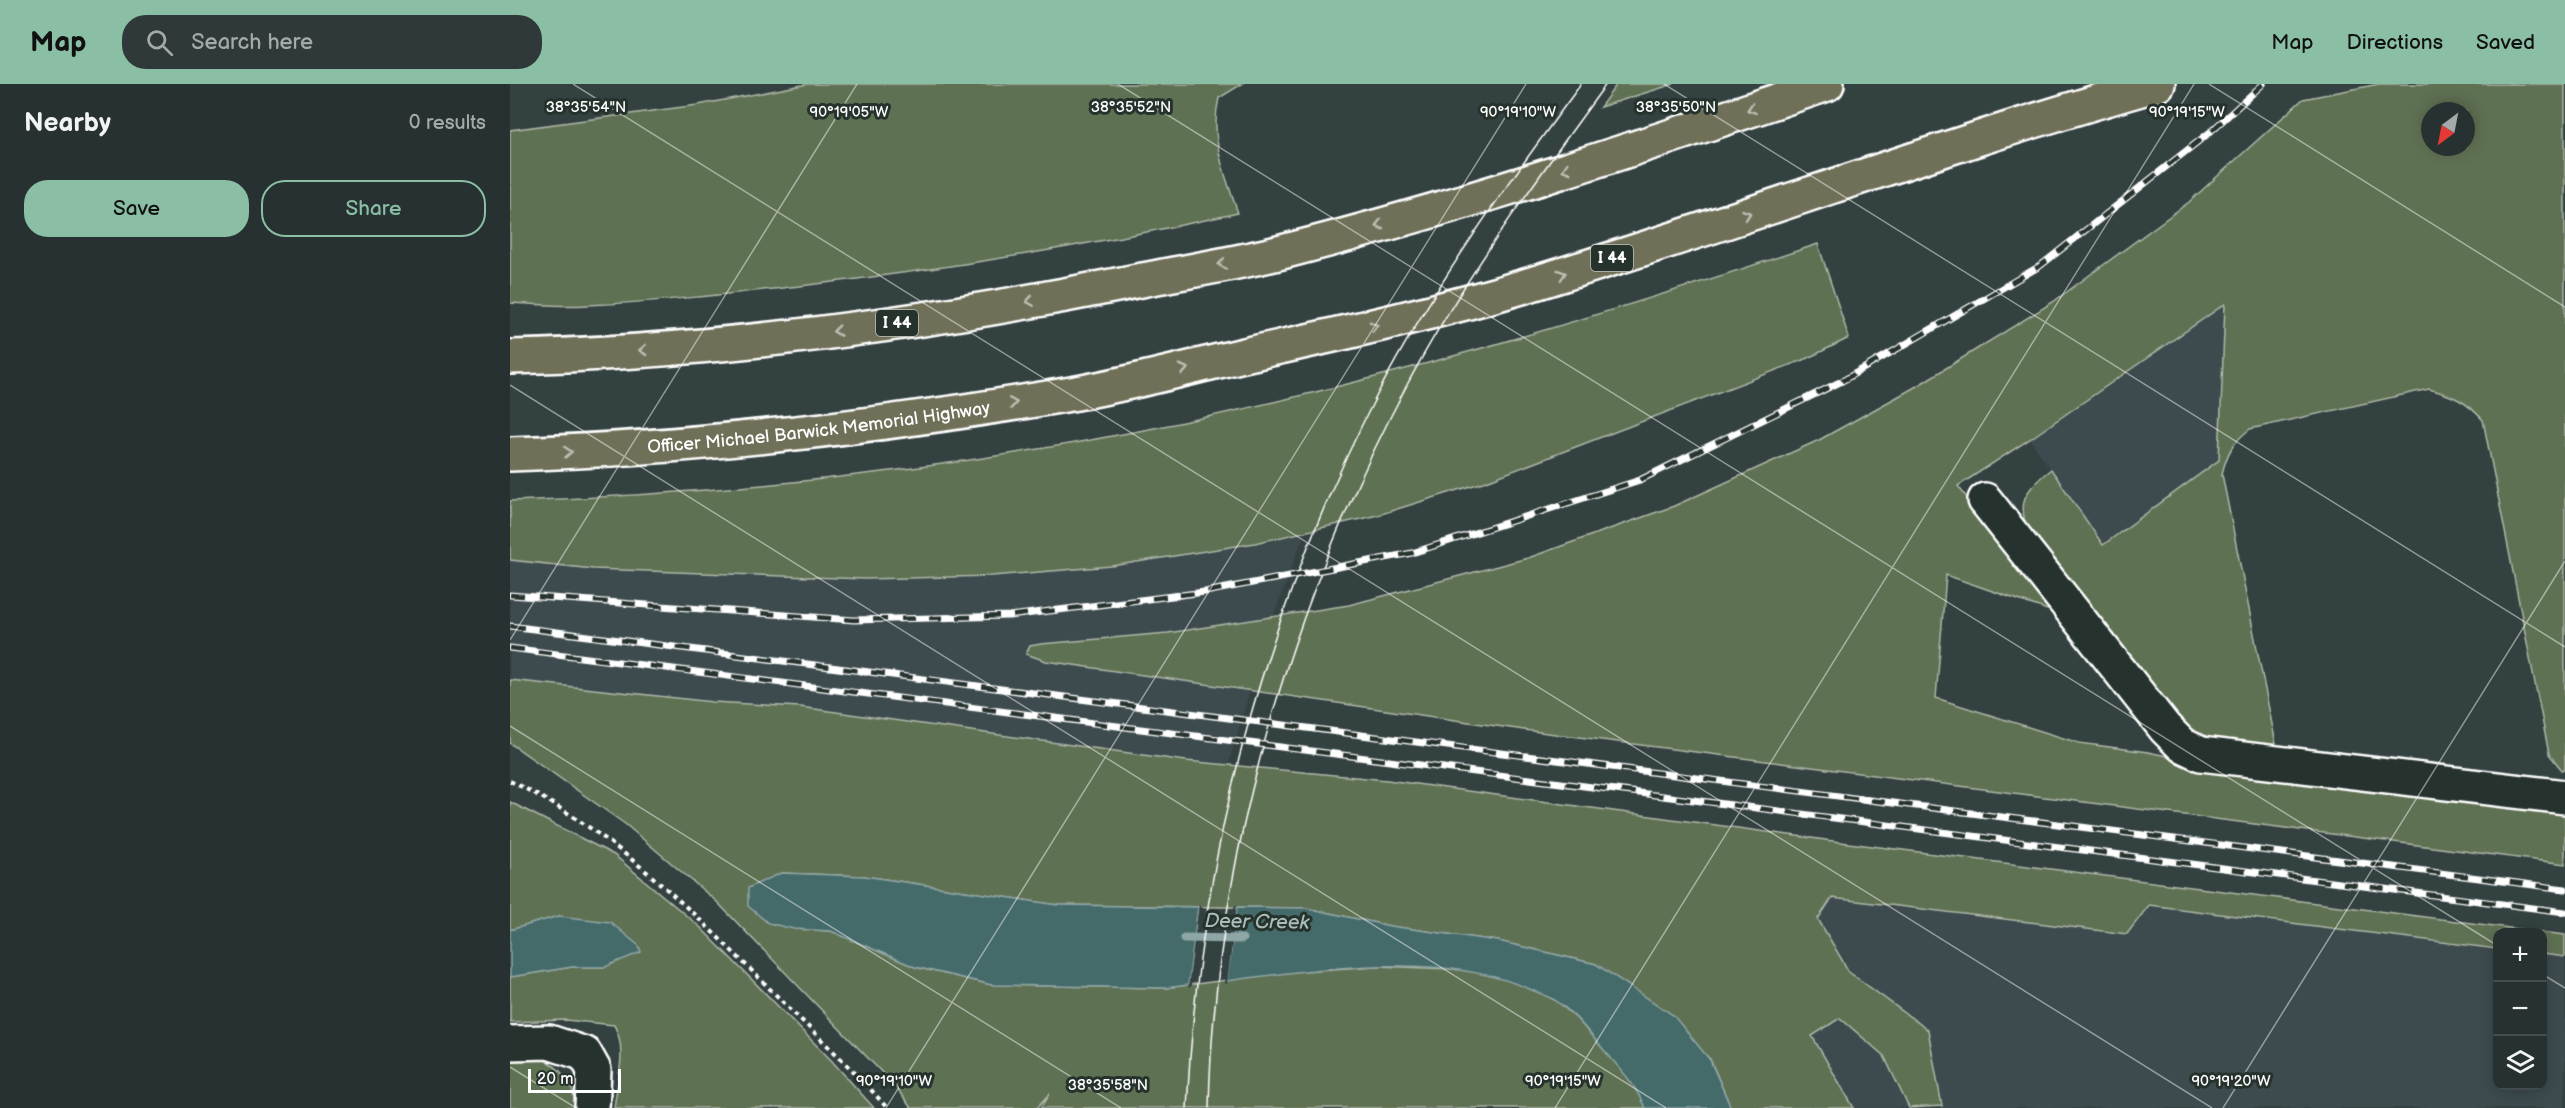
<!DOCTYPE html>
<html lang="en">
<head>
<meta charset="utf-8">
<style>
  :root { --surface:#273131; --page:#2f3939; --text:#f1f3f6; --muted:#a4a9ab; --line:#434c4d; --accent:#8abfa5 }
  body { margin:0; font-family:"Balsamiq Sans",sans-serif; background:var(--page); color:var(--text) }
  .controls { position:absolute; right:18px; bottom:18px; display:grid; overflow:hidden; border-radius:12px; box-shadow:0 3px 15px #0003 }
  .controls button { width:54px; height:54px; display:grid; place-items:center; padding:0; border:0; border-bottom:2px solid var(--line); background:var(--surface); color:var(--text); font:30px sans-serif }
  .compass { position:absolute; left:1911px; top:18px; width:54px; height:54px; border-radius:50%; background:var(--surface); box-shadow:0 3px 15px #0003; rotate:212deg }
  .scale { position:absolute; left:18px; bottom:15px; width:93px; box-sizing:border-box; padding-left:6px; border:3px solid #fff; border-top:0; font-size:16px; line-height:21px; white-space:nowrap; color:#fff; -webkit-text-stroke:4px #26332d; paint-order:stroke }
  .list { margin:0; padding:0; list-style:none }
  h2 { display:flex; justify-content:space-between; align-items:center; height:78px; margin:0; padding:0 24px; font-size:26px }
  h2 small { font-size:20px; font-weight:400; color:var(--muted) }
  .actions { display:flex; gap:12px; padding:18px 24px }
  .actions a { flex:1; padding:14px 0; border:2px solid var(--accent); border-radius:24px; text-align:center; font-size:21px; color:var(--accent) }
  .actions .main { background:var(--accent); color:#111 }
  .icon { flex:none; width:33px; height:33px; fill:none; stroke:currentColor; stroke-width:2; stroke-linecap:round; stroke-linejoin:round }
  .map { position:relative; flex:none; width:2055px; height:1024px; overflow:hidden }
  header { display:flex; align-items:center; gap:36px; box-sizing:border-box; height:84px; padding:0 30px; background:var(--accent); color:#111 }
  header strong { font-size:28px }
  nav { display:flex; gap:33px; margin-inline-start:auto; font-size:21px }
  .search { width:420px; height:54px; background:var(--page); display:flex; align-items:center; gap:15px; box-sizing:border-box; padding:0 21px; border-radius:24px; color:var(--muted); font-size:22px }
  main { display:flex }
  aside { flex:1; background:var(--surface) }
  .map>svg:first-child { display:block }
</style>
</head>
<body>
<header>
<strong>Map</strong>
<div class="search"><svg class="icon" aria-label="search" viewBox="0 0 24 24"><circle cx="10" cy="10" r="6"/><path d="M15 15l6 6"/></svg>Search here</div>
<nav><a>Map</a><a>Directions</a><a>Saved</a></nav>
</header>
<main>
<aside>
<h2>Nearby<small>0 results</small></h2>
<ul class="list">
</ul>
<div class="actions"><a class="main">Save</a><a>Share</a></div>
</aside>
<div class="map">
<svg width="2055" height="1024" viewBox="0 0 2055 1024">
  <rect width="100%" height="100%" fill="#344141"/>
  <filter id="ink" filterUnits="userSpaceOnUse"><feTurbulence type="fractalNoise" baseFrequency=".0167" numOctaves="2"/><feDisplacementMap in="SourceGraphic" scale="12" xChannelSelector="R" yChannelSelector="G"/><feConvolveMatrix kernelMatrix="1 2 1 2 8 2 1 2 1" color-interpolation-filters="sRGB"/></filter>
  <g filter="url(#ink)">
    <g fill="#3e4b4f">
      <path d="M1719,217L1709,376L1593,461L1520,355Z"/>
      <path d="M795,448L763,533L658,549L531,560L520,562L516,570L536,577L740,606L718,681L676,677L290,623L203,618L0,596V476L83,485L234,491L602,482L745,459Z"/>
      <path d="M1322,814L1617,850L1639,821L1987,865L1988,1002H2032L2033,870L2055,873V1024H1425L1432,1022L1418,946L1340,888L1308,834Z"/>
      <path d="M1330,934L1374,972L1399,1024H1344L1302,951Z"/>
    </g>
    <g fill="#5f7153" stroke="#afb8a9" stroke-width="1.5" fill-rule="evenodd">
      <path d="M298,0H732L709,14C699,54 715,91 728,129C583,161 437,185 290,202C219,210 148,218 77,221C52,223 25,220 0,219V46L188,21Z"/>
      <path d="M1107,0H1164L1090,23Z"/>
      <path d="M1869,0H2055V686H2052L2039,670L1973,336C1956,317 1944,312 1919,305L1740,345C1723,358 1717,369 1712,390L1767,665L1731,666L1680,651L1520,453C1506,419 1513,407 1541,385L1593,461L1709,376L1715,220L1520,355L1448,402L1543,528L1436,491L1426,614L1569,659L1638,668L1737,689L2055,727V780L1014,646L536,577L516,570L520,562L531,560L658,549L839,521L1018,474L1164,422L1309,356L1407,302L1543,218L1679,118L1793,15ZM1920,27H1956V63H1920Z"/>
      <path d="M1308,160L1339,254L1298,274L974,398L868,431L745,459L602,482L482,492L355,495L83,485L0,476V417C213,410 426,387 634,346C863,301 1087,233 1308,160Z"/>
      <path d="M0,596L203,618L290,623L676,677L877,696L1323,757L2055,851V873L2033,870L2032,848H1988L1987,865L1639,821L1617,850L1322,814L1308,835L1339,888L1418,946L1432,1022L1399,1024L1374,972L1330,934L1302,952L1344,1024H1221L1200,975L1086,880L988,857L880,842L796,824L548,821L354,792L271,789L284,845L321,847L405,883L482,901L655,904L779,888L867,882L964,886L1006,898L1047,917L1067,935L1126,1002L1135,1024H531L540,1010L527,1024H401L384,1001L207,818L115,740L0,659Z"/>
      <path d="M0,718L104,771L190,843L322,977L364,1024H104C107,998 118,965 104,941L56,936L0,938V893L62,883H95L49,832L0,846Z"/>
      <path d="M0,971C9,972 20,970 28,973C49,981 67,1001 64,1024H0Z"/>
    </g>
    <g fill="#456a6a" stroke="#8fa6a6" stroke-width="1.5">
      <path d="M271,789L354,792L548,821L688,823L678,901L655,904L482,901L405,883L321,847L284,845L258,839L238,822V804Z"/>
      <path d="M727,823L796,824L880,842L988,857L1086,880L1163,931L1200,976L1221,1024H1135C1124,998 1111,986 1093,965C1079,949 1066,931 1049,919C1042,913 1032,910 1024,907C937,866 810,884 717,897Z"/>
      <path d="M49,832L100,838L129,862L131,868L95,883H62L0,893V846Z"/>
    </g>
    <g fill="#344141">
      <path d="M689,820L691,823L681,902L678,904Z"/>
      <path d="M727,820L717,900H716L714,896L724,823Z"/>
    </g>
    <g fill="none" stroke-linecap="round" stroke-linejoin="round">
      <path stroke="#8fa6a6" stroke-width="9" d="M674,854L732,855"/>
      <g stroke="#fff" stroke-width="38">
        <g id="minor">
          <path d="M1475,416L1655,644L1672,661L1691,670L2055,713"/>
          <path d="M0,959L39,958L75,970L84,986L82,1024"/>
        </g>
      </g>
      <g stroke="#fff" stroke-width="38">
        <g id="highway">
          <path d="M0,273C206,268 411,240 612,200C665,189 720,181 772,168C956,121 1137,61 1317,0"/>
          <path id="s1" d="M0,370C190,364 380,341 567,309C623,299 678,284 734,271C828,250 922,230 1015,202C1227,138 1435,60 1648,0"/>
        </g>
      </g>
      <path stroke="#fff" stroke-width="4" stroke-dasharray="4.5 4.5" stroke-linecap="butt" d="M0,697C107,748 189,834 272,917C307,952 345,986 377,1024"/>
      <use href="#minor" stroke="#26332d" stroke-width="33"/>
      <use href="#highway" stroke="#706f59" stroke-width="33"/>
      <g stroke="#fff" stroke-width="1.5">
        <path d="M677,1024C688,775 754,530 868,309C925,200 998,99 1071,0"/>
        <path d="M699,1024C704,775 781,519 898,299C954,194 1026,96 1096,0"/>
      </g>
      <g stroke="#fff" stroke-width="7">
        <g id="rail">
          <path d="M0,511L344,536L499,532L695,508L902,469L1130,396L1332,297L1530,182L1699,49L1753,0"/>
          <path d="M0,542L2055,805"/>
          <path d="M0,564L2055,828"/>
        </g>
      </g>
      <use href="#rail" stroke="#26332d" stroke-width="4.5" stroke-dasharray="14" stroke-linecap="butt"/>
    </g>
    <defs><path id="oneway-chevron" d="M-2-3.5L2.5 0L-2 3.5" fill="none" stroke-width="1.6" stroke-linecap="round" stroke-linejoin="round" transform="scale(1.5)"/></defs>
    <g stroke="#bfbeb4">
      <use href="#oneway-chevron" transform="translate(1241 25) rotate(161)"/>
      <use href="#oneway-chevron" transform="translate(1056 85) rotate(163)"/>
      <use href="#oneway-chevron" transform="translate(1237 130) rotate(-19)"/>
      <use href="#oneway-chevron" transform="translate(869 141) rotate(165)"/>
      <use href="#oneway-chevron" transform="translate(712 180) rotate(169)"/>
      <use href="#oneway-chevron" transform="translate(1052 190) rotate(-18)"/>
      <use href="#oneway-chevron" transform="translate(520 217) rotate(171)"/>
      <use href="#oneway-chevron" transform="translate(864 242) rotate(-14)"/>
      <use href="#oneway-chevron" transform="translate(327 247) rotate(173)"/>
      <use href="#oneway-chevron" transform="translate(133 266) rotate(177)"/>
      <use href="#oneway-chevron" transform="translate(674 285) rotate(-13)"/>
      <use href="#oneway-chevron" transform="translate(503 319) rotate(-9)"/>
      <use href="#oneway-chevron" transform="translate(58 368) rotate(-3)"/>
    </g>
  </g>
  <path fill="none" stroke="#fff" stroke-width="1.5" stroke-opacity="0.45" d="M63,0L1702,1024M608,0L1988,862M1154,0L2055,563M1699,0L2055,223M0,301L1156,1024M0,556L347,0M0,642L611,1024M2032,890L2055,904M0,983L66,1024M376,1024L1016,0M1045,1024L1684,0M1713,1024L2055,477"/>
  <g text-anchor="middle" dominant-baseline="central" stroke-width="6" stroke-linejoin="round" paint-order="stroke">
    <g fill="#26332d" stroke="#bec2c0" stroke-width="1.5">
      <rect x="1081" y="161" width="42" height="26" rx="4.5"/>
      <rect x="366" y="226" width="42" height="26" rx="4.5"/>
    </g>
    <g font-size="16" font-weight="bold" fill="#fff">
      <text x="1102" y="174">I 44</text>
      <text x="387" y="239">I 44</text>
    </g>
    <g font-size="18" fill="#fff" stroke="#26332d">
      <text stroke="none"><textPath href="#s1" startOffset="310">Officer Michael Barwick Memorial Highway</textPath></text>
    </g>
    <g font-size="20" font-style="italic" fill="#abbcbc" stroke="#26332d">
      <text transform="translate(747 838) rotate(1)">Deer Creek</text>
    </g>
  </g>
  <g font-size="15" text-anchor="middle" fill="#fff" stroke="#26332d" stroke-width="6" stroke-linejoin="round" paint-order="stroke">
    <text x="1166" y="28">38°35'50"N</text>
    <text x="76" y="28">38°35'54"N</text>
    <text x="621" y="28">38°35'52"N</text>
    <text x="339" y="33">90°19'05"W</text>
    <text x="1008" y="33">90°19'10"W</text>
    <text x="1677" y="33">90°19'15"W</text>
    <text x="384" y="1002">90°19'10"W</text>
    <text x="1053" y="1002">90°19'15"W</text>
    <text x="1721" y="1002">90°19'20"W</text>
    <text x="598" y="1006">38°35'58"N</text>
  </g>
</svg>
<div class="controls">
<button>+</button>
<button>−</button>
<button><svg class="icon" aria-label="layers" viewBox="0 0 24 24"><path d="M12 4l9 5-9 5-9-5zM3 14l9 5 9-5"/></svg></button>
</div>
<svg class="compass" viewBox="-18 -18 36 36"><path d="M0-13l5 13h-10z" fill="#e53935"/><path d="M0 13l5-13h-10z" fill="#a4a9ab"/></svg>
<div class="scale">20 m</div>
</div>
</main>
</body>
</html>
